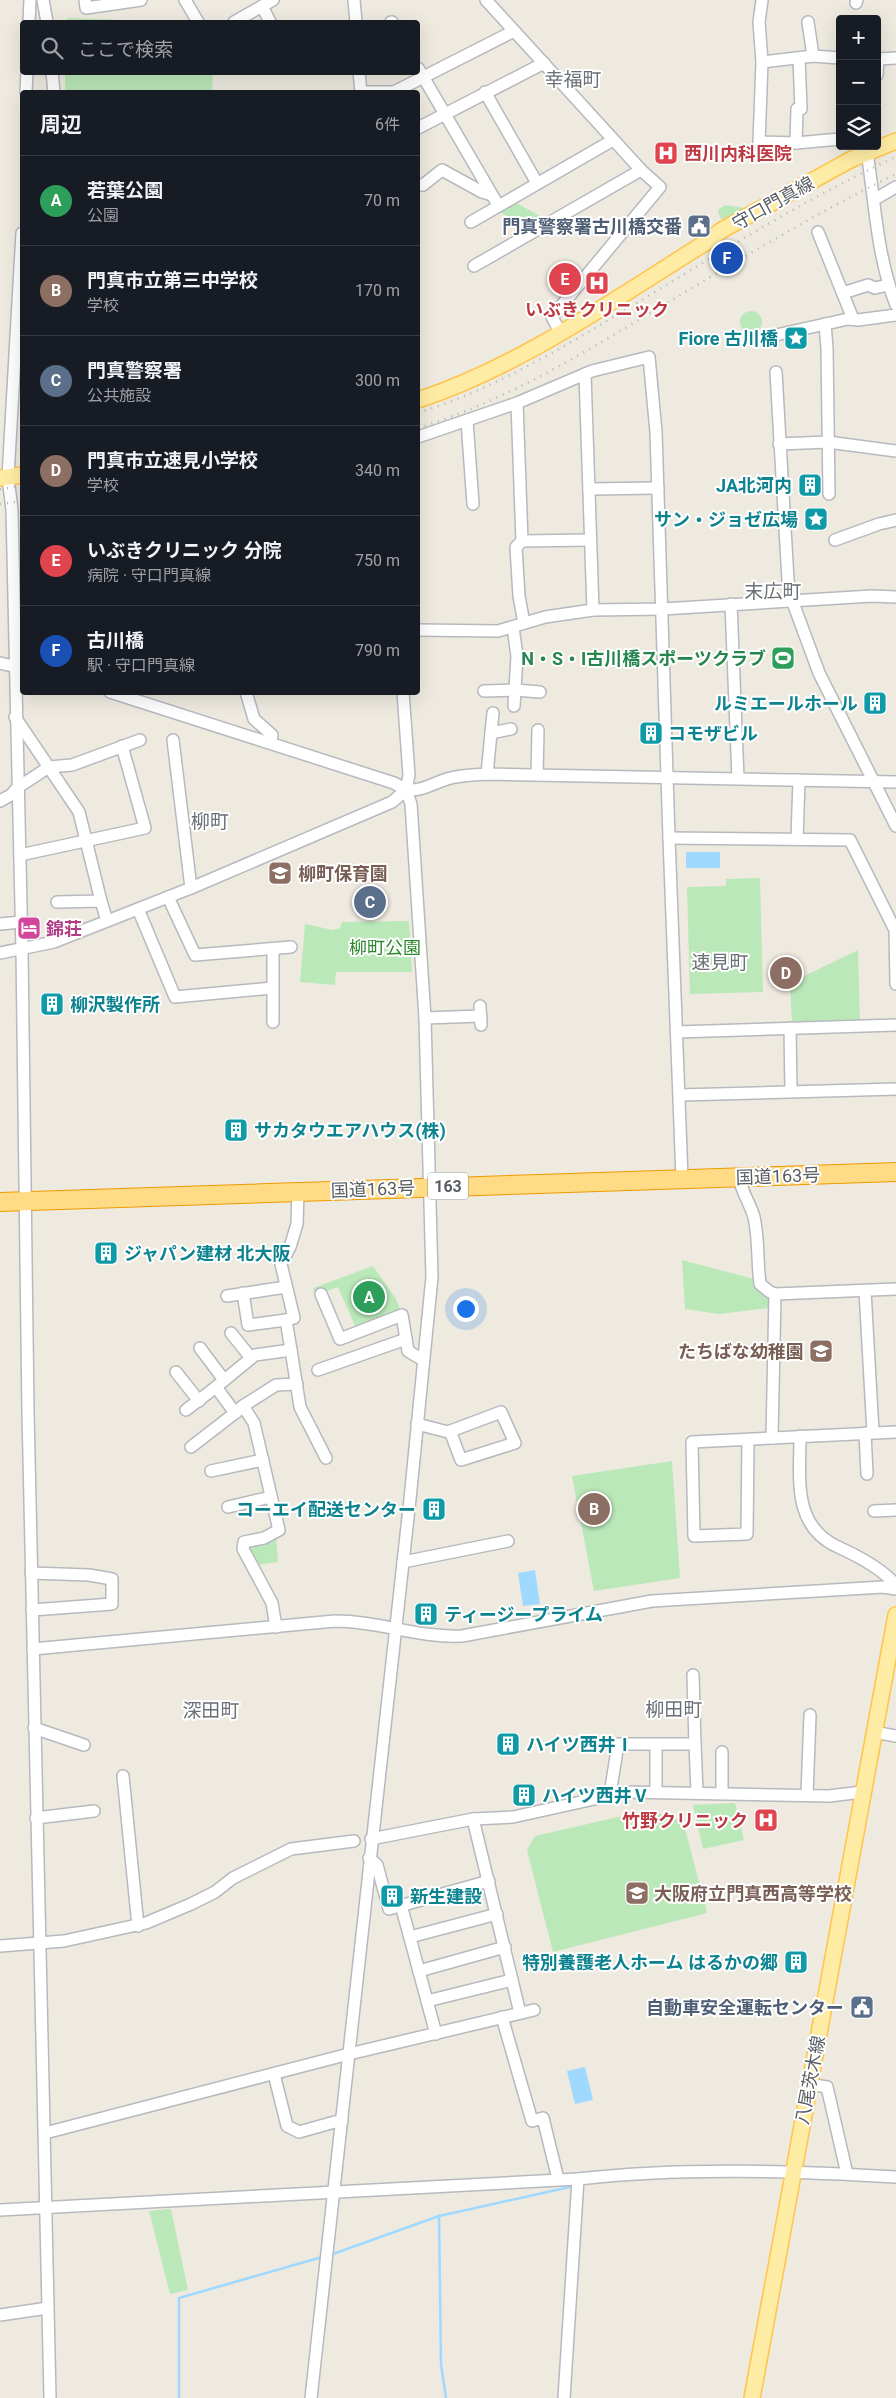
<!DOCTYPE html>
<html lang="ja">
<head>
<meta charset="utf-8">
<style>
  :root { --surface:#171b24; --page:#242831; --text:#f1f3f6; --muted:#9ea1a6; --line:#363941; --accent:#fa221a }
  body { margin:0; font-family:Roboto,"Noto Sans JP",sans-serif; background:var(--page); color:var(--text) }
  .controls { position:absolute; right:15px; top:15px; display:grid; overflow:hidden; border-radius:5px; box-shadow:0 5px 20px #0002 }
  .controls button { width:45px; height:45px; display:grid; place-items:center; padding:0; border:0; border-bottom:1px solid var(--line); background:var(--surface); color:var(--text); font:25px sans-serif }
  .you { position:absolute; left:465px; top:1308px; width:18px; height:18px; margin:-12px; border:4px solid #fff; border-radius:50%; background:#1a73e8; box-shadow:0 0 0 8px #1a73e833 }
  .badge { display:grid; place-items:center; width:32px; height:32px; border-radius:50%; background:var(--accent); color:#fff; font-size:16px; font-weight:700 }
  .pin { position:absolute; translate:-50% -50%; border:2px solid #fff; box-shadow:0 1px 5px #0006 }
  .list { margin:0; padding:0; list-style:none }
  h2 { display:flex; justify-content:space-between; align-items:center; height:65px; margin:0; padding:0 20px; font-size:21px }
  h2 small { font-size:16px; font-weight:400; color:var(--muted) }
  .list li { display:grid; grid-template-columns:32px 1fr auto; gap:15px; align-items:center; box-sizing:border-box; height:90px; padding:0 20px; border-top:1px solid var(--line) }
  .list b { display:block; font-size:19px; white-space:nowrap }
  .list p { margin:0; font-size:16px; white-space:nowrap; color:var(--muted) }
  .list em { font-size:16px; font-style:normal; color:var(--muted) }
  .icon { flex:none; width:28px; height:28px; fill:none; stroke:currentColor; stroke-width:2; stroke-linecap:round; stroke-linejoin:round }
  .map { position:relative; flex:none; width:896px; height:2398px; overflow:hidden }
  .search { position:absolute; background:var(--surface); box-shadow:0 5px 20px #0002; left:20px; top:20px; width:400px; height:55px; display:flex; align-items:center; gap:12px; box-sizing:border-box; padding:0 18px; border-radius:5px; color:var(--muted); font-size:19px }
  .panel { position:absolute; background:var(--surface); box-shadow:0 5px 20px #0002; left:20px; top:90px; width:400px; height:605px; border-radius:5px }
  .map>svg:first-child { display:block }
</style>
</head>
<body>
<div class="map">
<svg width="896" height="2398" viewBox="0 0 896 2398">
  <rect width="100%" height="100%" fill="#eeeae0"/>
  <g fill="#bbe8b9">
    <path d="M67,18L152,21L156,22H67Z"/>
    <path d="M65,73H213L212,92H65Z"/>
    <path d="M513,201L547,220L532,230L496,210Z"/>
    <path d="M725,205L745,208L746,209L724,220L721,219L718,213L719,209Z"/>
    <circle cx="751" cy="322" r="11"/>
    <path d="M760,878L763,992L690,994L687,887L726,886V879Z"/>
    <path d="M409,921L412,972H336L335,985L300,982L305,924L333,930L340,928L342,922Z"/>
    <path d="M858,950L860,1022L792,1023L790,983Z"/>
    <path d="M682,1260L754,1279L769,1298V1308L719,1314L685,1309Z"/>
    <path d="M373,1266L396,1299L401,1312L356,1328L338,1287L316,1295L313,1288Z"/>
    <path d="M672,1461L680,1578L594,1591L572,1476Z"/>
    <path d="M276,1536L278,1562L256,1565L246,1550L248,1544Z"/>
    <path d="M735,1803L744,1840L703,1849L693,1805Z"/>
    <path d="M649,1810L683,1821L707,1913L553,1952L527,1850L535,1836Z"/>
    <path d="M171,2209L188,2290L170,2294L149,2211Z"/>
  </g>
  <g fill="#9fd9ff">
    <rect x="686" y="852" width="34" height="16"/>
    <path d="M535,1570L540,1604L523,1606L518,1573Z"/>
    <path d="M585,2067L593,2100L575,2104L567,2071Z"/>
  </g>
  <g fill="none" stroke-linecap="round" stroke-linejoin="round">
    <g stroke="#9fd9ff" stroke-width="2.5">
      <path d="M439,2216L441,2364L446,2398"/>
      <path d="M330,2255L439,2216L570,2187"/>
      <path d="M179,2398V2298L322,2257"/>
    </g>
    <g stroke="#b6b9be" stroke-width="14">
      <g id="minor">
        <path d="M43,0L47,22"/>
        <path d="M85,0L86,8L141,0"/>
        <path d="M185,0L198,22"/>
        <path d="M354,0L356,22"/>
        <path d="M486,0L641,170L660,187L552,317L560,332"/>
        <path d="M762,0L759,22L762,62L759,142L796,143L840,139"/>
        <path d="M856,3L857,0"/>
        <path d="M262,6L270,22"/>
        <path d="M29,22L30,0"/>
        <path d="M234,22L273,0"/>
        <path d="M391,22H392"/>
        <path d="M808,22L813,56"/>
        <path d="M877,59L896,58"/>
        <path d="M762,62L813,56L840,58"/>
        <path d="M418,68L498,205"/>
        <path d="M52,72L54,92"/>
        <path d="M359,72L361,92"/>
        <path d="M877,75L878,59"/>
        <path d="M26,92L27,72"/>
        <path d="M361,92H394L514,31"/>
        <path d="M485,92L537,183"/>
        <path d="M418,128L544,63"/>
        <path d="M796,143L797,109H801L799,58"/>
        <path d="M862,146L867,152C875,203 877,257 896,305"/>
        <path d="M418,185H423L442,170L482,192L492,195"/>
        <path d="M875,199L896,187"/>
        <path d="M471,222L613,140"/>
        <path d="M818,232L853,319"/>
        <path d="M22,233L8,477L12,510L22,950L28,1412L50,2398"/>
        <path d="M474,266L641,170"/>
        <path d="M843,293L868,285L875,288L888,285"/>
        <path d="M825,324L827,348L829,494"/>
        <path d="M776,335L848,319L858,320L896,315"/>
        <path d="M776,372L788,580L792,600L819,673L896,826"/>
        <path d="M585,374L593,610"/>
        <path d="M517,403L522,541L589,540"/>
        <path d="M467,421L473,504"/>
        <path d="M418,437L517,403L592,371L649,357L656,432L669,838L682,1178"/>
        <path d="M779,444L828,442L896,451"/>
        <path d="M589,489L658,488"/>
        <path d="M835,540L879,524L896,520"/>
        <path d="M522,541L516,547L519,596L524,623"/>
        <path d="M731,604L738,778"/>
        <path d="M513,627L517,656L514,706"/>
        <path d="M418,630L498,631L545,617L593,610L663,609L872,596L896,597"/>
        <path d="M0,663L22,668"/>
        <path d="M484,691L515,690L540,692"/>
        <path d="M110,692L394,783C416,797 425,786 447,779C460,775 473,775 487,774L896,782"/>
        <path d="M246,692L254,719L272,735L271,742"/>
        <path d="M15,717L79,812L101,901"/>
        <path d="M491,733L511,729"/>
        <path d="M173,740L191,888"/>
        <path d="M487,774L493,713"/>
        <path d="M537,775L538,730"/>
        <path d="M0,801L11,795L17,788L49,767L72,765L140,740"/>
        <path d="M669,838L850,840L895,930L896,984"/>
        <path d="M797,839L799,780"/>
        <path d="M20,855L145,828L122,746"/>
        <path d="M168,897L195,955L291,947"/>
        <path d="M57,902L101,901L107,921"/>
        <path d="M138,909L175,997L272,988"/>
        <path d="M0,924L21,922"/>
        <path d="M273,949V1022"/>
        <path d="M0,953L54,942L191,888L392,802L406,790"/>
        <path d="M480,1006L481,1025"/>
        <path d="M425,1018L481,1016"/>
        <path d="M790,1028L791,1091"/>
        <path d="M677,1032L896,1025"/>
        <path d="M680,1095L896,1089"/>
        <path d="M739,1177C741,1191 750,1203 754,1217C759,1239 757,1262 760,1284L770,1292L775,1294"/>
        <path d="M865,1291L873,1432"/>
        <path d="M243,1293L248,1325L286,1320"/>
        <path d="M321,1294L340,1339L402,1315L408,1351L423,1360"/>
        <path d="M227,1296L286,1287"/>
        <path d="M231,1333L251,1358"/>
        <path d="M200,1348L224,1380"/>
        <path d="M291,1350L300,1407L326,1458"/>
        <path d="M318,1370L406,1339"/>
        <path d="M176,1372L199,1401"/>
        <path d="M243,1406L276,1385L297,1384"/>
        <path d="M186,1410L216,1387"/>
        <path d="M417,1424L448,1432L501,1412L515,1443L461,1460L450,1431"/>
        <path d="M865,1433L867,1474"/>
        <path d="M800,1436C800,1479 792,1526 838,1547C858,1556 882,1569 896,1585"/>
        <path d="M772,1438L775,1294L896,1289"/>
        <path d="M748,1439L747,1534L694,1536L692,1442L896,1432"/>
        <path d="M191,1447L235,1413"/>
        <path d="M211,1471L263,1460"/>
        <path d="M228,1507L271,1497"/>
        <path d="M874,1511L896,1510"/>
        <path d="M403,1562L508,1541"/>
        <path d="M31,1573L89,1575L112,1579V1604L32,1610"/>
        <path d="M276,1627L272,1603L243,1549L244,1542L264,1538L279,1530L254,1423L243,1406L235,1413L216,1387L255,1355L291,1350L286,1320L294,1318L281,1264L290,1247L297,1224L298,1192"/>
        <path d="M33,1649L335,1621C381,1621 416,1638 462,1636L652,1601L883,1587L896,1589"/>
        <path d="M693,1675L695,1744"/>
        <path d="M34,1728L84,1745"/>
        <path d="M874,1732L896,1736"/>
        <path d="M656,1745V1792"/>
        <path d="M123,1776L138,1926"/>
        <path d="M722,1793V1752"/>
        <path d="M610,1794L618,1744H695L697,1792"/>
        <path d="M807,1795L810,1715"/>
        <path d="M36,1818L94,1811"/>
        <path d="M473,1819L520,2013"/>
        <path d="M371,1839L473,1819L513,1817L626,1792L829,1796L862,1792"/>
        <path d="M369,1858L377,1865L389,1909L489,1881"/>
        <path d="M401,1905L436,2034"/>
        <path d="M410,1937L497,1914"/>
        <path d="M0,1946L64,1941L146,1923L191,1904L215,1892L233,1878L291,1849L354,1841"/>
        <path d="M419,1971L505,1947"/>
        <path d="M427,2001L512,1980"/>
        <path d="M502,2017L532,2121L543,2118L558,2179"/>
        <path d="M274,2074L287,2126L299,2132L342,2120"/>
        <path d="M808,2084L827,2087L847,2174"/>
        <path d="M45,2133L349,2054L534,2010"/>
        <path d="M0,2210L578,2179C684,2167 790,2171 896,2177"/>
        <path d="M0,2315L48,2308"/>
        <path d="M311,2398L410,1499L432,1277L425,1018L411,804L406,790L409,775L403,692"/>
        <path d="M564,2398L578,2179"/>
      </g>
    </g>
    <g stroke="#ffc448" stroke-width="18">
      <g id="major">
        <path d="M418,400C521,366 613,300 705,243L722,230L852,159L896,141"/>
        <path d="M0,478L22,475"/>
        <path d="M752,2398L896,1615"/>
      </g>
    </g>
    <g stroke="#ee9a00" stroke-width="20">
      <path id="highway" d="M0,1202L896,1172"/>
    </g>
    <use href="#minor" stroke="#fff" stroke-width="11"/>
    <use href="#major" stroke="#ffeca4" stroke-width="15"/>
    <use href="#highway" stroke="#ffdb86" stroke-width="18"/>
    <g stroke="#b4b5b6" stroke-width="2.5" stroke-dasharray="1 6" stroke-linecap="butt">
      <path d="M418,413C491,390 559,350 625,310C713,257 802,200 896,157"/>
      <path d="M418,428C502,402 577,357 652,312C732,264 812,215 896,174"/>
      <path d="M0,489L22,486"/>
      <path d="M0,504L22,501"/>
    </g>
  </g>
  <defs>
    <g id="hospital-square" transform="scale(1.25)"><rect x="-9" y="-9" width="18" height="18" rx="4" fill="#e0444e" stroke="#fff"/><path d="M-5-5h3v3.5h4V-5h3V5h-3V1.5h-4V5h-3Z" fill="#fff"/></g>
    <g id="civic-square" transform="scale(1.25)"><rect x="-9" y="-9" width="18" height="18" rx="4" fill="#5c6f8a" stroke="#fff"/><path d="M-.6-6.5H3V-4.5H.6V-3L4-1V1h2V6H-6V1h2V-1L-.6-3ZM-1.2 2.5V6h2.4V2.5Z" fill="#fff"/></g>
    <g id="sight-square" transform="scale(1.25)"><rect x="-9" y="-9" width="18" height="18" rx="4" fill="#0f9aa8" stroke="#fff"/><path d="M0-6L1.8-2.2L6-1.7L2.9 1.2L3.7 5.4L0 3.3L-3.7 5.4L-2.9 1.2L-6-1.7L-1.8-2.2Z" fill="#fff"/></g>
    <g id="building-square" transform="scale(1.25)"><rect x="-9" y="-9" width="18" height="18" rx="4" fill="#0f9aa8" stroke="#fff"/><path d="M-4-6H4V6H1V3H-1V6H-4ZM-2.5-4.3h1.7v1.8h-1.7ZM.8-4.3h1.7v1.8H.8ZM-2.5-1h1.7V.8h-1.7ZM.8-1h1.7V.8H.8Z" fill="#fff"/></g>
    <g id="stadium-square" transform="scale(1.25)"><rect x="-9" y="-9" width="18" height="18" rx="4" fill="#2e9e5b" stroke="#fff"/><path d="M0-5a6.5 5 0 1 0 0 10a6.5 5 0 1 0 0-10ZM-3.5-1.8h7v3.6h-7Z" fill="#fff"/></g>
    <g id="school-square" transform="scale(1.25)"><rect x="-9" y="-9" width="18" height="18" rx="4" fill="#8d6e63" stroke="#fff"/><path d="M0-5L7-2L0 1L-7-2ZM-4 1L0 2.5L4 1V4Q0 6-4 4Z" fill="#fff"/></g>
    <g id="hotel-square" transform="scale(1.25)"><rect x="-9" y="-9" width="18" height="18" rx="4" fill="#d1479c" stroke="#fff"/><path d="M-6-4.5h1.5V1H6V5H4.5V3h-9V5H-6ZM-4 0a1.8 1.8 0 1 1 3.6 0ZM.5 0V-2.5h3Q6-2.5 6 0Z" fill="#fff"/></g>
  </defs>
  <g fill-rule="evenodd">
    <use href="#hospital-square" x="666" y="153"/>
    <use href="#civic-square" x="699" y="226"/>
    <use href="#hospital-square" x="597" y="283"/>
    <use href="#sight-square" x="796" y="338"/>
    <use href="#building-square" x="810" y="485"/>
    <use href="#sight-square" x="816" y="519"/>
    <use href="#stadium-square" x="783" y="658"/>
    <use href="#building-square" x="875" y="703"/>
    <use href="#building-square" x="651" y="733"/>
    <use href="#school-square" x="280" y="873"/>
    <use href="#hotel-square" x="29" y="928"/>
    <use href="#building-square" x="52" y="1004"/>
    <use href="#building-square" x="236" y="1130"/>
    <use href="#building-square" x="106" y="1253"/>
    <use href="#school-square" x="821" y="1351"/>
    <use href="#building-square" x="434" y="1509"/>
    <use href="#building-square" x="426" y="1614"/>
    <use href="#building-square" x="508" y="1744"/>
    <use href="#building-square" x="524" y="1795"/>
    <use href="#hospital-square" x="766" y="1820"/>
    <use href="#school-square" x="637" y="1893"/>
    <use href="#building-square" x="392" y="1896"/>
    <use href="#building-square" x="796" y="1962"/>
    <use href="#civic-square" x="862" y="2007"/>
  </g>
  <g text-anchor="middle" dominant-baseline="central" stroke-width="4" stroke-linejoin="round" paint-order="stroke">
    <rect fill="#fff" stroke="#8b8e92" stroke-width="1" x="428" y="1172.5" width="40" height="27" rx="4"/>
    <g font-size="16" font-weight="bold" fill="#595e63">
      <text x="448" y="1186">163</text>
    </g>
    <g font-size="18" font-weight="bold" fill="#be3a42" stroke="#fff" text-anchor="start">
      <text x="684" y="153">西川内科医院</text>
      <text x="597" y="309" text-anchor="middle">いぶきクリニック</text>
      <text x="748" y="1820" text-anchor="end">竹野クリニック</text>
    </g>
    <g font-size="18" fill="#595e63" stroke="#fff">
      <text transform="translate(773 203) rotate(-29)">守口門真線</text>
      <text transform="translate(778 1176) rotate(-2)">国道163号</text>
      <text transform="translate(373 1189) rotate(-2)">国道163号</text>
      <text transform="translate(810 2080) rotate(-79)">八尾茨木線</text>
    </g>
    <g font-size="18" font-weight="bold" fill="#4e5e75" stroke="#fff" text-anchor="end">
      <text x="682" y="226">門真警察署古川橋交番</text>
      <text x="844" y="2007">自動車安全運転センター</text>
    </g>
    <g font-size="18" font-weight="bold" fill="#0d838f" stroke="#fff" text-anchor="start">
      <text x="778" y="338" text-anchor="end">Fiore 古川橋</text>
      <text x="792" y="485" text-anchor="end">JA北河内</text>
      <text x="798" y="519" text-anchor="end">サン・ジョゼ広場</text>
      <text x="858" y="703" text-anchor="end">ルミエールホール</text>
      <text x="668" y="733">コモザビル</text>
      <text x="70" y="1004">柳沢製作所</text>
      <text x="254" y="1130">サカタウエアハウス(株)</text>
      <text x="124" y="1253">ジャパン建材 北大阪</text>
      <text x="416" y="1509" text-anchor="end">コーエイ配送センター</text>
      <text x="444" y="1614">ティージープライム</text>
      <text x="526" y="1744">ハイツ西井Ⅰ</text>
      <text x="542" y="1795">ハイツ西井Ⅴ</text>
      <text x="410" y="1896">新生建設</text>
      <text x="778" y="1962" text-anchor="end">特別養護老人ホーム はるかの郷</text>
    </g>
    <g font-size="18" font-weight="bold" fill="#27864d" stroke="#fff" text-anchor="end">
      <text x="766" y="658">N・S・I古川橋スポーツクラブ</text>
    </g>
    <g font-size="18" font-weight="bold" fill="#785e54" stroke="#fff" text-anchor="start">
      <text x="298" y="873">柳町保育園</text>
      <text x="804" y="1351" text-anchor="end">たちばな幼稚園</text>
      <text x="654" y="1893">大阪府立門真西高等学校</text>
    </g>
    <g font-size="18" font-weight="bold" fill="#b23c85" stroke="#fff" text-anchor="start">
      <text x="46" y="928">錦荘</text>
    </g>
    <g font-size="18" fill="#2d872d" stroke="#fff">
      <text x="385" y="947">柳町公園</text>
    </g>
    <g font-size="19" fill="#6a7075" stroke="#fff">
      <text x="573" y="79">幸福町</text>
      <text x="773" y="591">末広町</text>
      <text x="210" y="821">柳町</text>
      <text x="720" y="962">速見町</text>
      <text x="674" y="1709">柳田町</text>
      <text x="211" y="1710">深田町</text>
    </g>
  </g>
</svg>
<div class="controls">
<button>+</button>
<button>−</button>
<button><svg class="icon" aria-label="layers" viewBox="0 0 24 24"><path d="M12 4l9 5-9 5-9-5zM3 14l9 5 9-5"/></svg></button>
</div>
<div class="you"></div>
<div class="pin badge" style="left:369px;top:1297px;background:#2e9e5b">A</div>
<div class="pin badge" style="left:594px;top:1509px;background:#8d6e63">B</div>
<div class="pin badge" style="left:370px;top:902px;background:#5c6f8a">C</div>
<div class="pin badge" style="left:786px;top:973px;background:#8d6e63">D</div>
<div class="pin badge" style="left:565px;top:279px;background:#e0444e">E</div>
<div class="pin badge" style="left:727px;top:258px;background:#1a4fb4">F</div>
<div class="search"><svg class="icon" aria-label="search" viewBox="0 0 24 24"><circle cx="10" cy="10" r="6"/><path d="M15 15l6 6"/></svg>ここで検索</div>
<section class="panel">
<h2>周辺<small>6件</small></h2>
<ul class="list">
<li><span class="badge" style="background:#2e9e5b">A</span><div><b>若葉公園</b><p>公園</p></div><em>70 m</em></li>
<li><span class="badge" style="background:#8d6e63">B</span><div><b>門真市立第三中学校</b><p>学校</p></div><em>170 m</em></li>
<li><span class="badge" style="background:#5c6f8a">C</span><div><b>門真警察署</b><p>公共施設</p></div><em>300 m</em></li>
<li><span class="badge" style="background:#8d6e63">D</span><div><b>門真市立速見小学校</b><p>学校</p></div><em>340 m</em></li>
<li><span class="badge" style="background:#e0444e">E</span><div><b>いぶきクリニック 分院</b><p>病院 · 守口門真線</p></div><em>750 m</em></li>
<li><span class="badge" style="background:#1a4fb4">F</span><div><b>古川橋</b><p>駅 · 守口門真線</p></div><em>790 m</em></li>
</ul>
</section>
</div>
</body>
</html>
